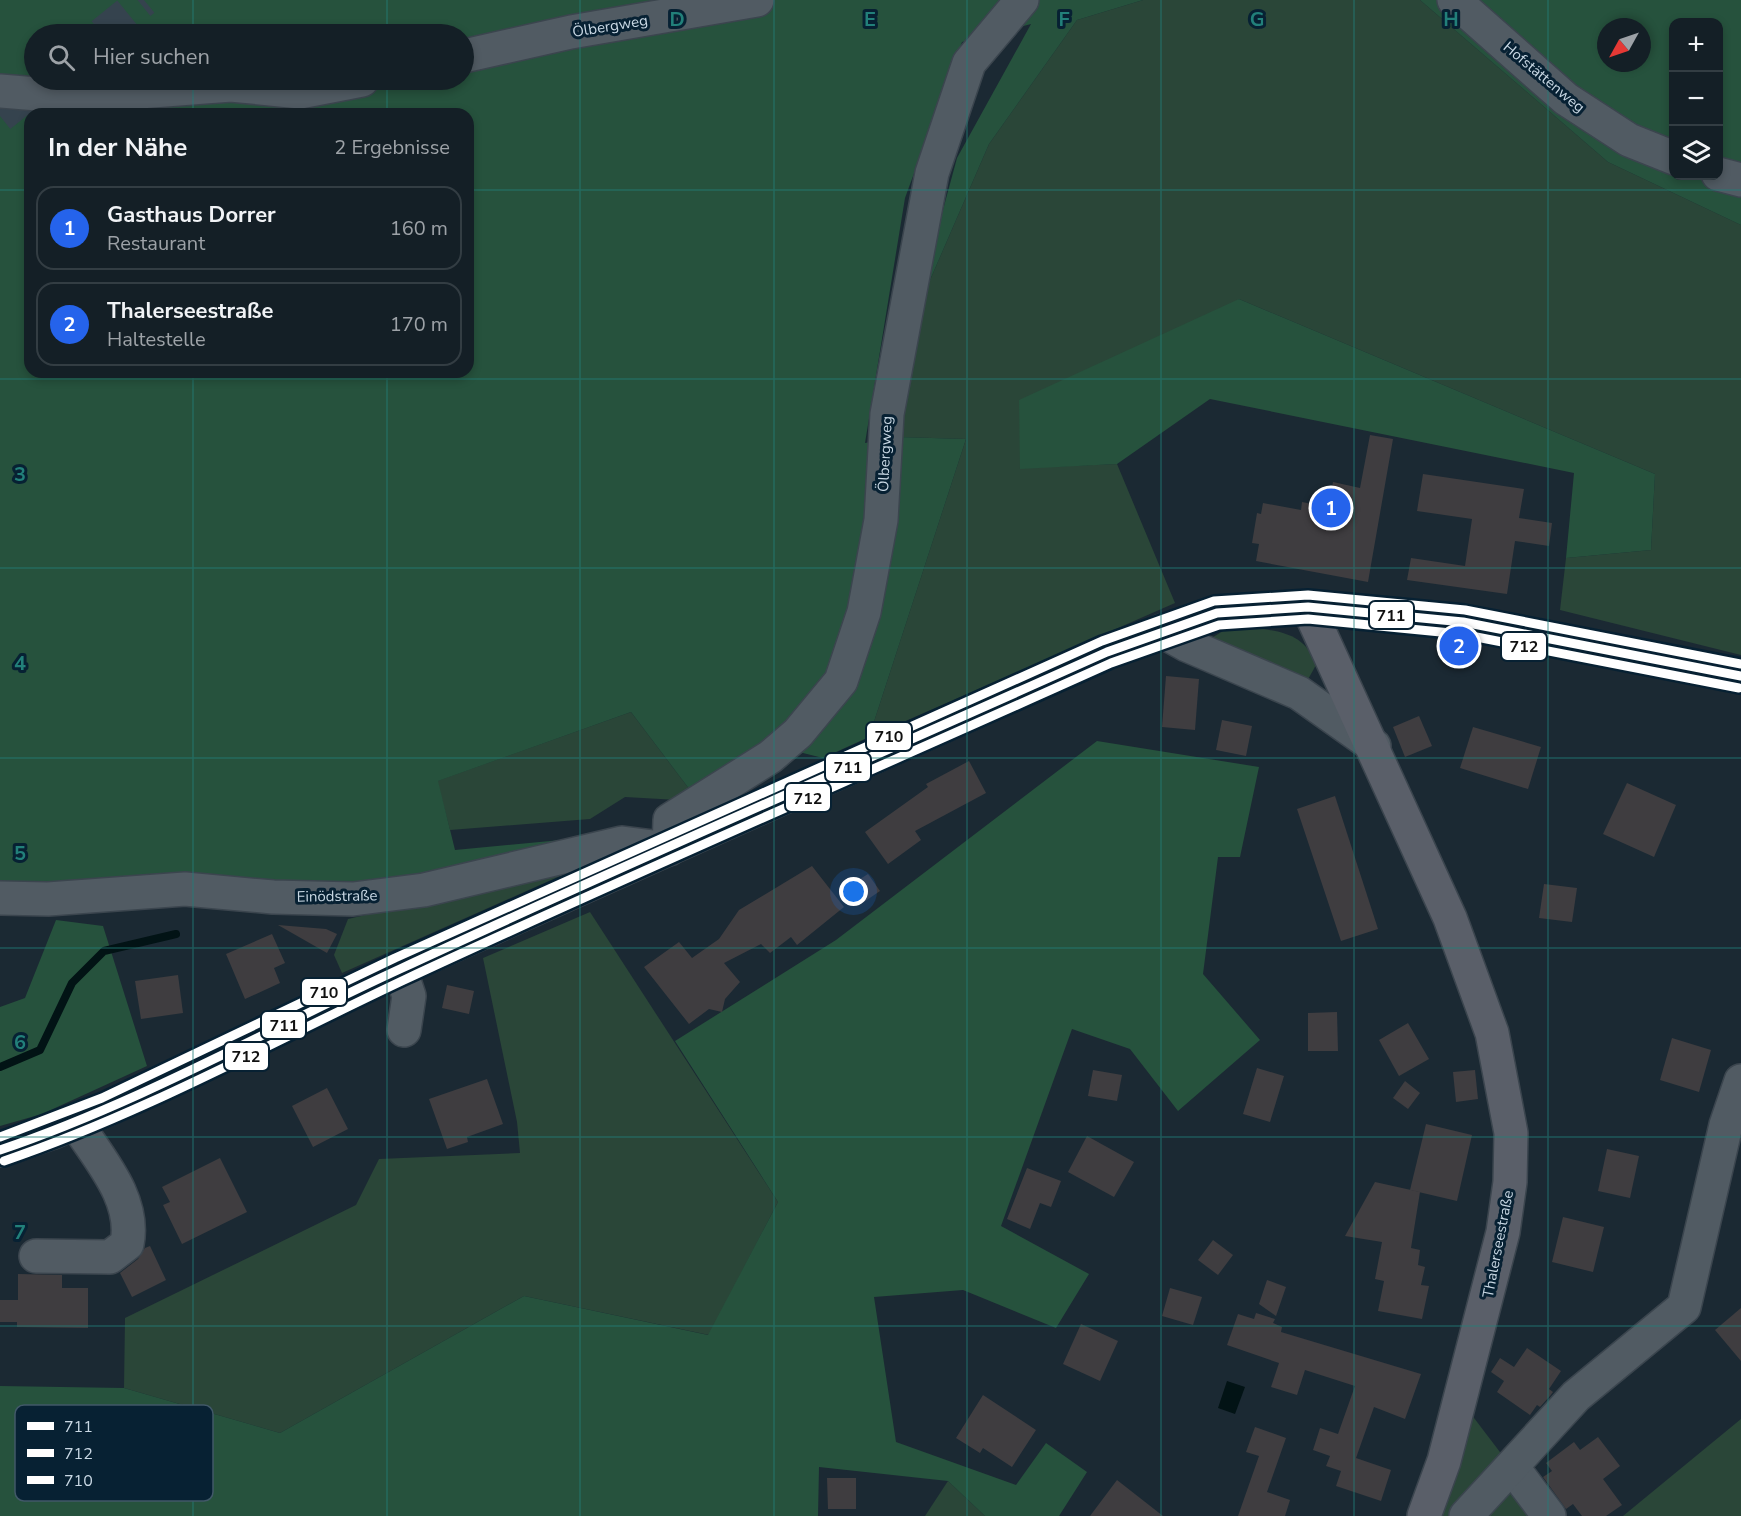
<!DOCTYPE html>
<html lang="de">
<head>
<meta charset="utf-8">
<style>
  :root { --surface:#141f26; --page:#1d272e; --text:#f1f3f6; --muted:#9da2a7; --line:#333d43; --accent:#2563eb }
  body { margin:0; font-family:"Nunito Sans",sans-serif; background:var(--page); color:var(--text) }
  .controls { position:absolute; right:18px; top:18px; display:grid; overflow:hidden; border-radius:12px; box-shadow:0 3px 9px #0003 }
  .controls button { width:54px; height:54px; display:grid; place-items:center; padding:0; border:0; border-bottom:2px solid var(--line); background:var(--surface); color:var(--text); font:30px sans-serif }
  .compass { position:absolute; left:1597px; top:18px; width:54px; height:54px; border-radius:50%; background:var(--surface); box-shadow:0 3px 9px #0003; rotate:230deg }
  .you { position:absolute; left:854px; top:892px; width:21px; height:21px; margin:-15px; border:4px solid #fff; border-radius:50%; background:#1a73e8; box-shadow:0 0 0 9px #1a73e833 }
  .badge { display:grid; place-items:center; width:39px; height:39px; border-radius:50%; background:var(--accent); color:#fff; font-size:20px; font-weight:700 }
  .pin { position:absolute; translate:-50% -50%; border:3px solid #fff; box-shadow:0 2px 6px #0006 }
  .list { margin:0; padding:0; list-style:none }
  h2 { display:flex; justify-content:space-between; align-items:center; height:78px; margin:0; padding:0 24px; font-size:26px }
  h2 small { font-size:20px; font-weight:400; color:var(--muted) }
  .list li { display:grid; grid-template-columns:39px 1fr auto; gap:18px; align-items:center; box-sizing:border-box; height:84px; margin:0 12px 12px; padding:0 12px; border:2px solid var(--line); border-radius:18px }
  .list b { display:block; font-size:22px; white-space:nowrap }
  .list p { margin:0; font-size:20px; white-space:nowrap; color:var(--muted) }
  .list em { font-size:20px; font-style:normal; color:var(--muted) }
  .icon { flex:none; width:33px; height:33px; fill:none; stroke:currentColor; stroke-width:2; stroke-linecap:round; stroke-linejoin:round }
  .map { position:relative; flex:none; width:1741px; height:1516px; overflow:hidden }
  .search { position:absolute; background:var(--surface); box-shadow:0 3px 9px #0003; left:24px; top:24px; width:450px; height:66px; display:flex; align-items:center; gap:15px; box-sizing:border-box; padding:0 21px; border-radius:33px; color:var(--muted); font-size:22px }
  .panel { position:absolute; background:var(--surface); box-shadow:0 3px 9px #0003; left:24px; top:108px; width:450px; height:270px; border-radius:18px }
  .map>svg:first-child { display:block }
</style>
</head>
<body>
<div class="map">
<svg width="1741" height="1516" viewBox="0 0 1741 1516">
  <rect width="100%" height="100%" fill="#1b2933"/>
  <g fill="#2a4638">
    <path d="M1143,0H1420L1608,162L1741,225V655L1560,610L1566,558L1651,550L1655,474L1239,299L1020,468L1117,464L1175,603L869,737L966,439L898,437L914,317L989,144L1077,20Z"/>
    <path d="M1257,628C1285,632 1306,636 1316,665L1306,683L1210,639L1223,631Z"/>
    <path d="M631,712L693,794L678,800L625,797L590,819L450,830L437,781Z"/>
    <path d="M587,864L342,973L334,955L348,919Z"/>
    <path d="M590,912L778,1202L709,1335L524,1296L280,1433L124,1388L125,1318L356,1205L379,1159L520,1153L517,1122L483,958Z"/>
    <path d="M1471,1414L1506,1460L1458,1516H1437Z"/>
    <path d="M1741,1419V1516H1623Z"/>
    <path d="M948,1481L985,1516H925Z"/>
    <path d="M1507,1487L1541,1516H1476Z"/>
  </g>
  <g fill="#26523d" fill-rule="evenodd">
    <path d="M0,0H1143L1077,20L989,144L914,317L957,158L1031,24L962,42L905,198L865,443L898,437L966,439L869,737L823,758L763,743L693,794L631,712L438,781L455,850L603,836L356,890H0ZM34,34H464V80H34ZM30,114H468V372H30Z"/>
    <path d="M1420,0H1741V225L1608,162ZM1674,22H1718V176H1674ZM1606,27H1642V63H1606Z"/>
    <path d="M1239,299L1655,474L1651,550L1566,558L1574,473L1210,399L1117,464L1020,469L1019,400Z"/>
    <path d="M1097,741L1259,767L1240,857H1218L1203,974L1260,1040L1178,1111L1130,1049L1072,1029L1001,1226L1089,1274L1056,1328L963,1290L874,1297L896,1442L1016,1485L1046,1443L1087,1472L1059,1516H985L948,1481L819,1467L818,1516H0V1386L124,1388L280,1433L524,1296L708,1335L778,1202L675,1041L836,940Z"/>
    <path d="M56,920L103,926L147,1066L42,1114L0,1126V1007L25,998Z"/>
  </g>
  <path fill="#021315" d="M1227,1381L1245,1387L1235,1414L1218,1408Z"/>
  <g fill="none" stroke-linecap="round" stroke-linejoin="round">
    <path stroke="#021315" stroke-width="8" d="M0,1067L40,1050L72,983L104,951L176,934"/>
  </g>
  <g fill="#3f3d40">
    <path d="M1370,435L1393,439L1368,582L1256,561L1259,544L1252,543L1257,513L1261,514L1263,503L1301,510L1302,502L1328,507L1333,482L1360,488Z"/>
    <path d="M1423,474L1524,489L1519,518L1552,523L1549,546L1515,541L1507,594L1407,580L1411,558L1465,566L1472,519L1417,511Z"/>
    <path d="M1166,676L1199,679L1195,730L1162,727Z"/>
    <path d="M1419,716L1432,746L1405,757L1393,727Z"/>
    <path d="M1222,720L1252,726L1246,756L1216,750Z"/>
    <path d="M1473,727L1541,747L1528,789L1460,768Z"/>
    <path d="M969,761L986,793L915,831L921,840L888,864L865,832L928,787L926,784Z"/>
    <path d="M1627,783L1676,805L1654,857L1603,834Z"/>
    <path d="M1335,796L1378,929L1341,941L1297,809Z"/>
    <path d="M812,866L844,907L797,945L791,937L770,953L761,944L724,963L740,982L725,999L722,1012L709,1009L689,1024L644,967L679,942L692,958L719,939L739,910Z"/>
    <path d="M868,874L880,891L861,904L849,886Z"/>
    <path d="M1544,884L1577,888L1572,922L1539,918Z"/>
    <path d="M278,925L326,929L337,934L327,953Z"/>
    <path d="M272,934L285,963L274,968L280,983L245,999L226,954Z"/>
    <path d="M178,975L183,1013L141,1019L135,981Z"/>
    <path d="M447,985L474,991L469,1014L442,1008Z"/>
    <path d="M1337,1012L1338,1051H1308V1013Z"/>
    <path d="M1408,1023L1429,1059L1399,1076L1379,1040Z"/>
    <path d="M1672,1038L1711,1050L1699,1092L1660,1080Z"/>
    <path d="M1257,1068L1284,1076L1270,1122L1243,1114Z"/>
    <path d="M1093,1070L1122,1075L1117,1101L1088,1096Z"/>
    <path d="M1475,1070L1478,1099L1456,1102L1453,1072Z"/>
    <path d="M487,1079L503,1124L467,1137L468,1142L447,1149L429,1099Z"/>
    <path d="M1405,1081L1420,1093L1408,1109L1393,1098Z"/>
    <path d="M327,1088L348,1129L313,1147L292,1106Z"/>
    <path d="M1426,1124L1472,1135L1457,1201L1410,1190Z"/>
    <path d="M1087,1136L1134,1162L1114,1197L1068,1172Z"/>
    <path d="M1607,1149L1639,1156L1630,1198L1598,1191Z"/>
    <path d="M220,1158L247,1212L182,1244L163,1205L170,1202L162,1187Z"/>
    <path d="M1027,1168L1061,1181L1051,1207L1040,1203L1030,1229L1007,1219Z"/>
    <path d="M1375,1182L1420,1192L1411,1248L1420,1250L1418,1265L1425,1267L1421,1285L1429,1286L1422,1319L1378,1311L1384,1281L1375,1279L1382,1242L1345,1236Z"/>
    <path d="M1563,1217L1604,1227L1593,1272L1552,1262Z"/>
    <path d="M1213,1240L1233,1255L1218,1275L1198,1260Z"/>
    <path d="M150,1246L166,1280L132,1297L120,1273L138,1259L145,1248Z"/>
    <path d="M18,1274L62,1275V1288H88V1328L17,1327V1322H0V1300H18Z"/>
    <path d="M1267,1280L1286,1287L1276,1316L1259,1304Z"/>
    <path d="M1170,1288L1202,1297L1193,1325L1162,1316Z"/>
    <path d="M1741,1308V1361L1715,1330Z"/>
    <path d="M1256,1313L1275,1319L1273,1323L1282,1327L1281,1332L1421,1374L1405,1419L1374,1407L1356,1458L1391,1470L1381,1501L1336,1486L1341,1471L1326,1466L1330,1456L1313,1450L1320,1428L1338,1434L1355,1386L1305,1370L1297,1395L1271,1387L1279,1363L1227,1345L1238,1314L1254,1319Z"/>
    <path d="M1081,1324L1118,1341L1100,1381L1063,1364Z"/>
    <path d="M1527,1348L1561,1371L1549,1389L1553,1392L1550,1396L1540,1407L1537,1405L1530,1415L1497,1392L1504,1381L1491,1372L1500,1358L1514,1367Z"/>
    <path d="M983,1395L1036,1430L1012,1467L983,1448L980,1453L956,1438Z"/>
    <path d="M1255,1427L1286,1438L1267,1492L1290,1500L1285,1516H1238L1259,1456L1246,1452Z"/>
    <path d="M1598,1437L1620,1466L1603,1479L1622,1505L1606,1516H1582L1573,1504L1566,1509L1543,1477L1552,1471L1546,1463L1574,1442L1580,1450Z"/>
    <path d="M827,1478H856V1509H828Z"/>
    <path d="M1117,1480L1163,1516H1090Z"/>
  </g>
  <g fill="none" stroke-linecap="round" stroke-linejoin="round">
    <g stroke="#35434e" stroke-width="33" stroke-dasharray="33 16" stroke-linecap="butt">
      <path d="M102,34L144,0"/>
      <path d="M0,116L45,80"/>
    </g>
    <g stroke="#3b454e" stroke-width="36">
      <g id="minor">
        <path d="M1454,0L1566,99L1629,140L1674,158"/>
        <path d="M464,56L571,32L757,0"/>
        <path d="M0,91L74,97L231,85L300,92L362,80"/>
        <path d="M1718,174L1741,180"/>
        <path d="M1162,631L1187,645L1299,693L1374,746"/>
        <path d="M0,898L48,899L185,889L273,897L353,899L424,890L622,843L669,849L670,820L770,757L798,733L841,681L864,612L881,520L887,414L932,173L969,63L1022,0"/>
        <path d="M400,969L409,996L404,1030"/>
        <path d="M36,1256L110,1257L127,1244C136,1199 99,1159 76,1123"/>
        <path d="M1513,1468L1549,1516"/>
        <path d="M1466,1516L1576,1396L1684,1307L1726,1125L1741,1081"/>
      </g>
    </g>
    <g stroke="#3b454e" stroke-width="36">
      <g id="major">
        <path d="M1308,607L1450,918L1492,1033L1511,1133L1510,1182L1503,1232L1444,1461L1424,1516"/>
        <path d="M0,1150L53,1132L107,1109L400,969L1107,652L1217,613L1308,607L1463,622L1741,676"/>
      </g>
    </g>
    <use href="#minor" stroke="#515b63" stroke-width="33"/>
    <use href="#major" stroke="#5a5f69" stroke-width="33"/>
    <g stroke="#072133" stroke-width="14">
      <path id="bus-1" d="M0,1150C139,1103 267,1030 400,969C634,860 871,758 1107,652L1217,613L1308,607L1463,622L1741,676"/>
    </g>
    <g stroke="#072133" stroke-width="14">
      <path id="bus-2" d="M4,1161C142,1114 272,1042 404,980C638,871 876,769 1111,663L1219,625L1308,619L1461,634L1739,688"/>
    </g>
    <g stroke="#072133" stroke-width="14">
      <path id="bus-3" d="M0,1137L102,1098L395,958L1102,641L1214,601L1308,595L1465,610L1741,664"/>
    </g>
    <use href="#bus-1" stroke="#fff" stroke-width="9"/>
    <use href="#bus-2" stroke="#fff" stroke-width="9"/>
    <use href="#bus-3" stroke="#fff" stroke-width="9"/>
  </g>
  <path fill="none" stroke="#22807a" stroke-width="1.5" stroke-opacity="0.55" d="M193,0V34M387,0V34M580,0V1516M774,0V1516M967,0V1516M1161,0V1516M1354,0V1516M1548,0V1516M193,80V114M387,80V114M0,190H30M468,190H1741M193,372V1516M387,372V1516M0,379H1741M0,568H1741M0,758H1741M0,948H1741M0,1137H1741M0,1326H1741"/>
  <g text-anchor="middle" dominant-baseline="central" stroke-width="6" stroke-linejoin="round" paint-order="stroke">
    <g font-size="15" fill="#c9d8e4" stroke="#072133">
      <text transform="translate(610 26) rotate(-9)">Ölbergweg</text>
      <text transform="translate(1544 77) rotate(40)">Hofstättenweg</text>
      <text transform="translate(885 454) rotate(-87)">Ölbergweg</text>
      <text transform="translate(337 896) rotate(-1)">Einödstraße</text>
      <text transform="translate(1498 1244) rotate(-79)">Thalerseestraße</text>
    </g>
  </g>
  <rect x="15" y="1405" width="198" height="96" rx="9" fill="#072133" stroke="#415868" stroke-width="1.5"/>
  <rect x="27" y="1422" width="27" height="8" fill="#fff"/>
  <rect x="27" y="1449" width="27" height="8" fill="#fff"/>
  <rect x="27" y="1476" width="27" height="8" fill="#fff"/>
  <g font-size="16" fill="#c9d8e4">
    <text x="64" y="1432">711</text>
    <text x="64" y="1459">712</text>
    <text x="64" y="1486">710</text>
  </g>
  <g font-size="20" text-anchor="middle" font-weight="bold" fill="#22807a" stroke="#072133" stroke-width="6" stroke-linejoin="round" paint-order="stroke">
    <text x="677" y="26">D</text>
    <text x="870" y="26">E</text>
    <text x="1064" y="26">F</text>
    <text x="1257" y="26">G</text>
    <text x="1451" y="26">H</text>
    <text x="20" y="481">3</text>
    <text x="20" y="670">4</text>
    <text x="20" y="860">5</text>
    <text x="20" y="1049">6</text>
    <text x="20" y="1239">7</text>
  </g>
  <g stroke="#072133" stroke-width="2">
    <rect x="1369" y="601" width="45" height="28" rx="6" fill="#fff"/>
    <rect x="1501" y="632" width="46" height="29" rx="6" fill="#fff"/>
    <rect x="866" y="722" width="46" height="29" rx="6" fill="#fff"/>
    <rect x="825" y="753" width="46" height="29" rx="6" fill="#fff"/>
    <rect x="785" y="783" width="46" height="29" rx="6" fill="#fff"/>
    <rect x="301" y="978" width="46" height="28" rx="6" fill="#fff"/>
    <rect x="261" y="1011" width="45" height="28" rx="6" fill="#fff"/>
    <rect x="224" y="1042" width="45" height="29" rx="6" fill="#fff"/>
  </g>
  <g font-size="16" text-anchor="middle" font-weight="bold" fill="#111">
    <text x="1391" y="621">711</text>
    <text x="1524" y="652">712</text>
    <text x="889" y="742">710</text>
    <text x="848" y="773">711</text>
    <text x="808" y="804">712</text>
    <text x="324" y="998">710</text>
    <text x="284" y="1031">711</text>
    <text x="246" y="1062">712</text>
  </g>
</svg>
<div class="controls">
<button>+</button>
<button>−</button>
<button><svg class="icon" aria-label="layers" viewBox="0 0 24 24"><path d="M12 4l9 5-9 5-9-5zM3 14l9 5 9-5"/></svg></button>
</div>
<svg class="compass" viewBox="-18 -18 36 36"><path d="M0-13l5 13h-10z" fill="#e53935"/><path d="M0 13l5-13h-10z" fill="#9da2a7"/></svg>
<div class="you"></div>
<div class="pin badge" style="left:1331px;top:508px">1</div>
<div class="pin badge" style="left:1459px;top:646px">2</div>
<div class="search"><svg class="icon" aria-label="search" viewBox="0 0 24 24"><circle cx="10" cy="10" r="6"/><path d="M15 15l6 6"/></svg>Hier suchen</div>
<section class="panel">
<h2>In der Nähe<small>2 Ergebnisse</small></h2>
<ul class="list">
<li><span class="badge">1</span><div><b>Gasthaus Dorrer</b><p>Restaurant</p></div><em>160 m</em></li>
<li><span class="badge">2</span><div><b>Thalerseestraße</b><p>Haltestelle</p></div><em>170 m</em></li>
</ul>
</section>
</div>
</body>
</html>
